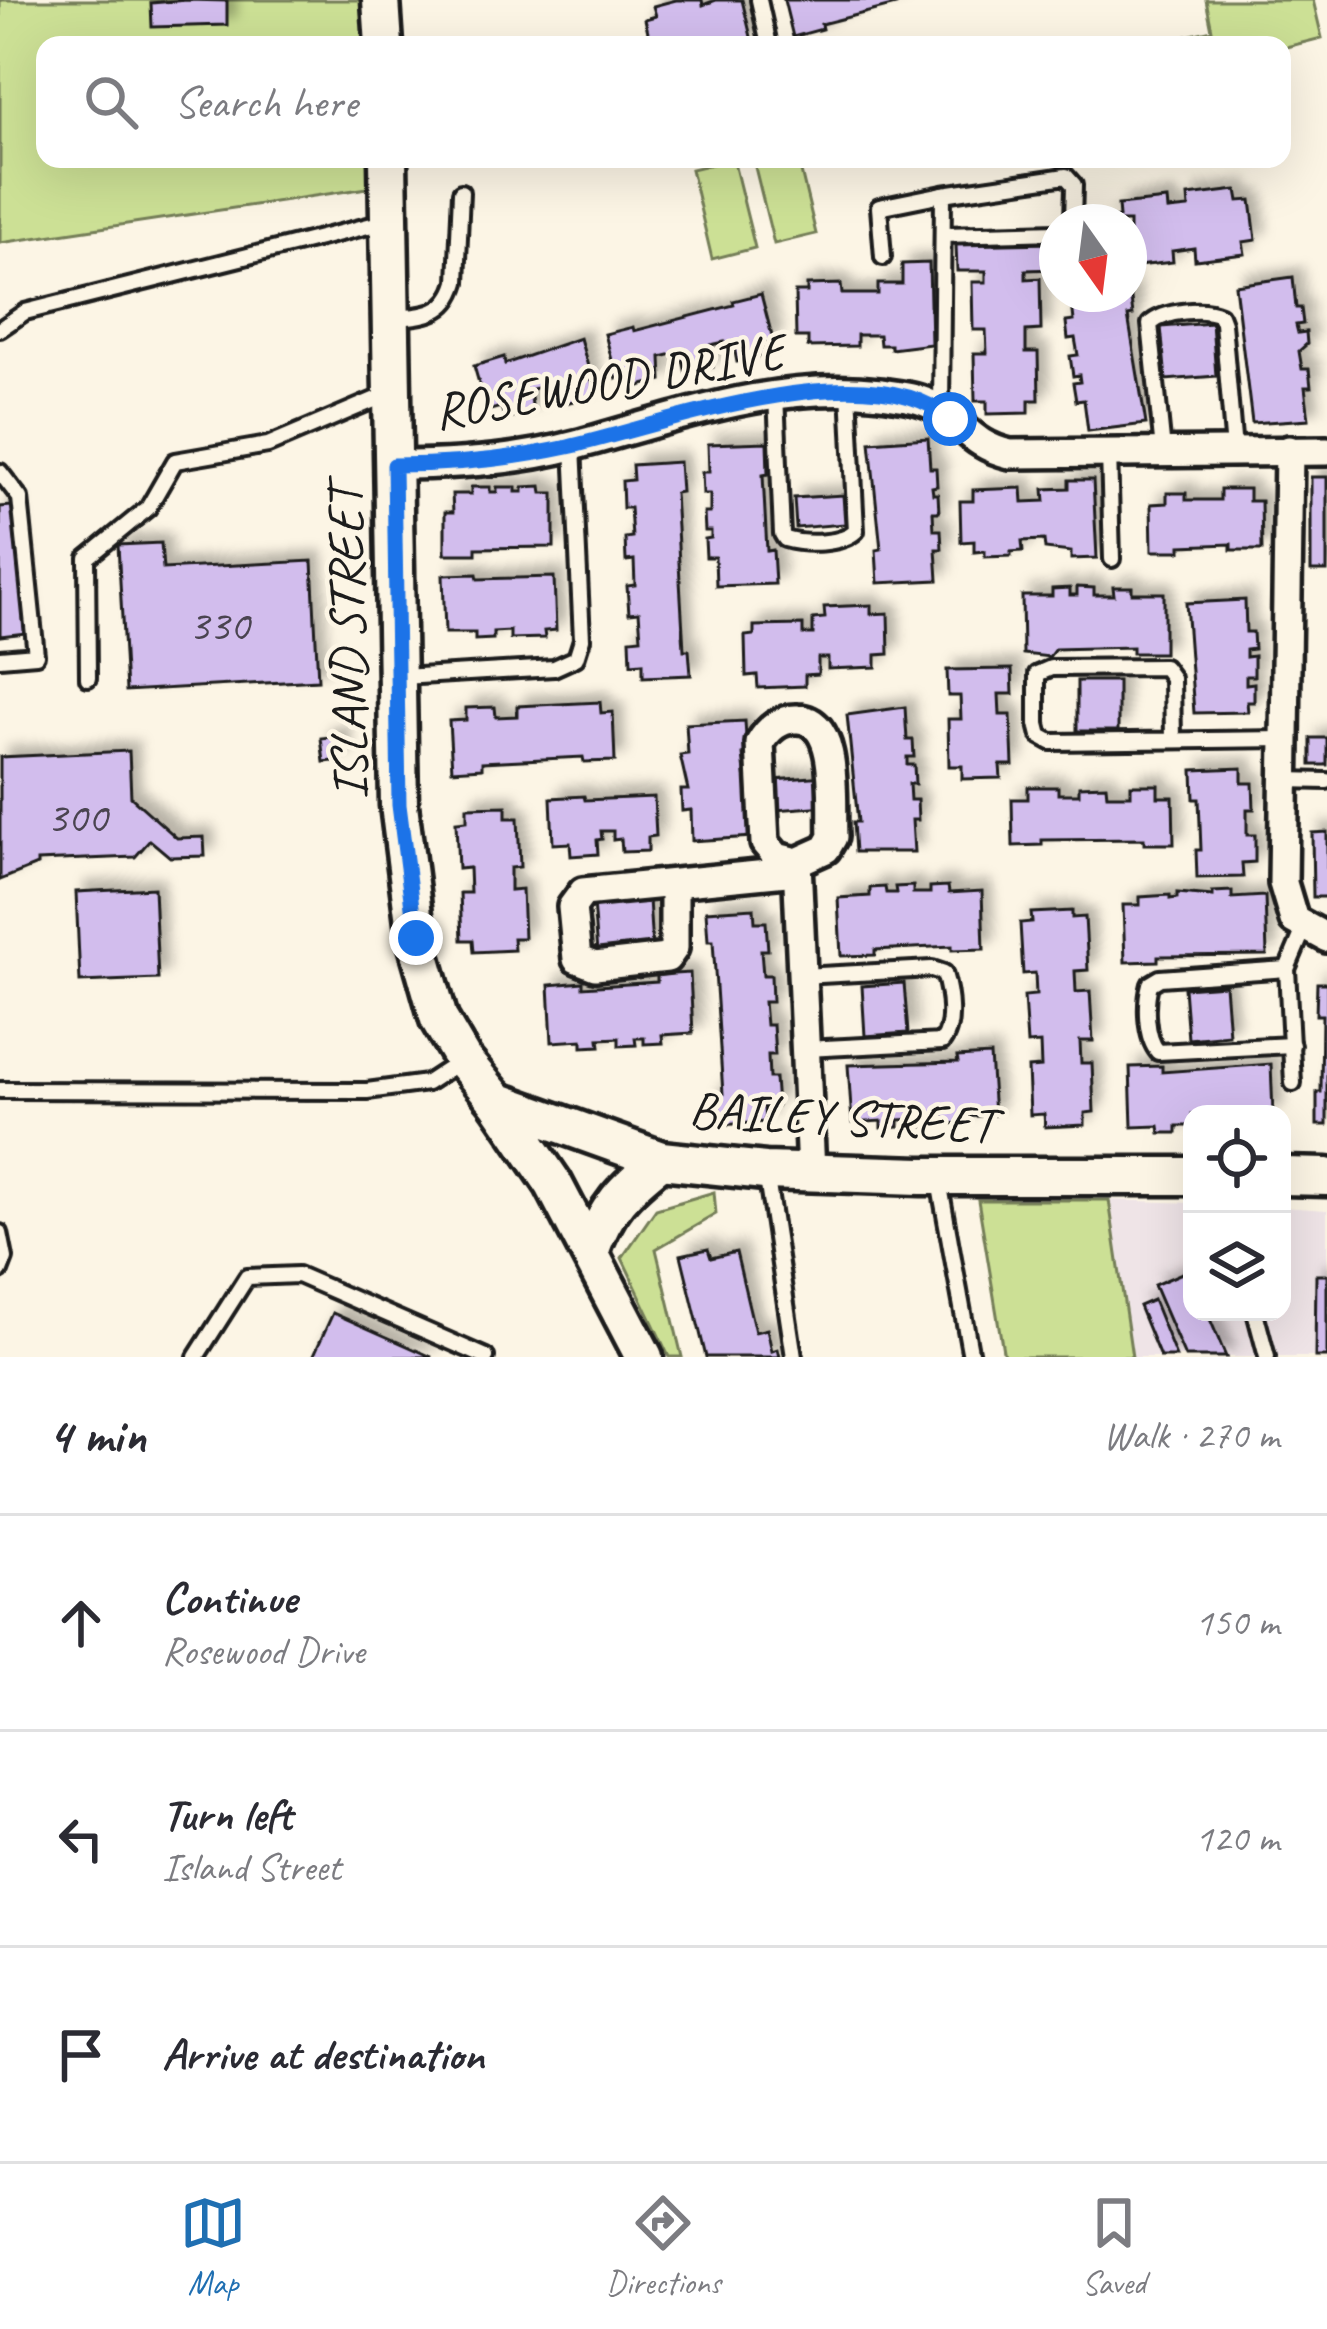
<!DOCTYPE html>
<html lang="en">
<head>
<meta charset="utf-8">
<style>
  :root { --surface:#fff; --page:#f2f2f3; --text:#2b2b33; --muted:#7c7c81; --line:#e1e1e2; --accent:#1f6fb2 }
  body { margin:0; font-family:Caveat,sans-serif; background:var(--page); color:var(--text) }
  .controls { position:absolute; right:36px; bottom:36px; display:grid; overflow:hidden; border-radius:24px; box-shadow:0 12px 48px #0002 }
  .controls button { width:108px; height:108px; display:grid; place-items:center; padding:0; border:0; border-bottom:3px solid var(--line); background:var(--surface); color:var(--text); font:60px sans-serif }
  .compass { position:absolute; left:1039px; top:204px; width:108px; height:108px; border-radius:50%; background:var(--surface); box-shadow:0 12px 48px #0002; rotate:166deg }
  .stop { position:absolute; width:36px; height:36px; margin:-27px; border:9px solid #1a73e8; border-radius:50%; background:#fff }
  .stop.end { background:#1a73e8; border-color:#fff; box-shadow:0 3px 12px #0008 }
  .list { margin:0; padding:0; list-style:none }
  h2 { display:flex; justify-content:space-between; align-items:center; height:156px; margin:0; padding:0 48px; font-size:51px }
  h2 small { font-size:39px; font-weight:400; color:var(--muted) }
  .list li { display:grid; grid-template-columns:78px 1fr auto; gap:36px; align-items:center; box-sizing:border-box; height:216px; padding:0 48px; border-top:3px solid var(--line) }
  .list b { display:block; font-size:45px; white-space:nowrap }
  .list p { margin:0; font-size:39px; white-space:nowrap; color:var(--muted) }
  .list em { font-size:39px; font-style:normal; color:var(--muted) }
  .icon { flex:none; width:66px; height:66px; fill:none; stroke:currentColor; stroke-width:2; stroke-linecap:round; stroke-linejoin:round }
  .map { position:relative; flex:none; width:1327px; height:1357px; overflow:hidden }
  .search { position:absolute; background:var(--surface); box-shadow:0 12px 48px #0002; left:36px; right:36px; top:36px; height:132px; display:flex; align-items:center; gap:30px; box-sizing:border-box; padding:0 42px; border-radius:24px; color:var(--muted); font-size:45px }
  .sheet { height:804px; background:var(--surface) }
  nav { display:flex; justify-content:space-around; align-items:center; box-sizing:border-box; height:168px; border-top:3px solid var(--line); background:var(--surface); font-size:33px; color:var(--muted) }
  nav a { display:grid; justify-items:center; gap:6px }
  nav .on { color:var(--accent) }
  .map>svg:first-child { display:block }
</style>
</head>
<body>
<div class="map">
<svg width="1327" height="1357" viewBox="0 0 1327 1357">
  <defs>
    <filter id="shadow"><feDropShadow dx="9" dy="-9" stdDeviation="6" flood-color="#0004"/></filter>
  </defs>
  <rect width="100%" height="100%" fill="#fcf5e5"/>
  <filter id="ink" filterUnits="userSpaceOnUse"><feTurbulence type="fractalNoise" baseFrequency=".00833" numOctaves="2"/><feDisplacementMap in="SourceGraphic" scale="24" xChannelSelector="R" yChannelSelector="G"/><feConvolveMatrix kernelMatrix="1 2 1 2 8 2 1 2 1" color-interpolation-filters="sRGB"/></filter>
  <g filter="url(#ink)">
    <path fill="#efe4e7" d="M1109,1200L1192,1203V1312H1282V1207L1327,1210V1357H1132Z"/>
    <g fill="#cce095" stroke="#747e58" stroke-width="3">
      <path d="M0,0H375L382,45H45V159H398L401,183L0,243Z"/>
      <path d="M1206,0H1313L1322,38L1282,48V45H1176L1175,39L1212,30Z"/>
      <path d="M733,159L755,248L712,259L691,169Z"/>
      <path d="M753,159H798L816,234L774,244Z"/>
      <path d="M714,1192L716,1214L656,1249L682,1357H669L622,1258L656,1209Z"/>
      <path d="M978,1200H1109L1132,1357H1004Z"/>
    </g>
    <g fill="#d2bded" stroke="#1c1c1c" stroke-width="3" filter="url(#shadow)">
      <path d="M187,0L227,1V25L152,27L151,3Z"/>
      <path d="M676,0H702L703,5L716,0H742L752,41L736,45L725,42L651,45L645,19L656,16L653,6Z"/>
      <path d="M784,0H895L896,5L821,24L822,29L793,37Z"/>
      <path d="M1237,190L1239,201L1251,200L1256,240L1243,242L1245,254L1195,260L1194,248L1172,251L1173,262L1129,267V222H1107V219L1119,217L1118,205L1167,200L1168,210L1189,208L1188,196Z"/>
      <path d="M1057,243V269L1026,270V279L1040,278L1041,330L1026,331V352H1038L1039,400H1029V413L987,414V401H975L974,353H987L986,330H973L972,282H986V271H957L956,245Z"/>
      <path d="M929,263L931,344L891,349V345H880L879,335H857V346L808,347V337H796L795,292H807V285L841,284L842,294H878V284H902V264Z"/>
      <path d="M1293,277L1296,308H1301L1303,324L1296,325L1298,333L1306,332L1307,344L1299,351L1302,369H1309L1311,387H1305L1309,419L1252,423L1235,285Z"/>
      <path d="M1129,283L1133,315L1128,316L1146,424L1088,431L1084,400L1076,401L1073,383L1080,382L1079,375L1073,376L1070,356L1078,355L1075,338L1068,339L1066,322L1074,321L1071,294H1129Z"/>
      <path d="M761,294L773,340L762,343L765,355L737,362L734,347L726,349L724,342L711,345L713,367L686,374L683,360L675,362L673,354L661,357L662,380L636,387L632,375L617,379L605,334L633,327L634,331L734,305L733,301Z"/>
      <path d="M1212,323L1216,376L1166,380L1161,327Z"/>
      <path d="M580,338L596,395L555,406L552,393L545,395L542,386L530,390L533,412L505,420L501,407L487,411L474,366L504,357L505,364Z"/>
      <path d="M928,438L930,468H936L937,486L932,487L933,494H938L939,512H933L934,530H941L942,549H936L938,580L878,583L876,550L881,549L870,442Z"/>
      <path d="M767,442L768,474L763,475L767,551L773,550L775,584L716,586L715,557H706L705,539L711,538V531H705L704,513H710V494H703L702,472H709L708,444Z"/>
      <path d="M679,462L681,492L675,493L684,650H689L691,675L643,677V663L631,664L630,639L641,638L639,612L629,613L627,586L635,585L634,560L626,561L625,538L632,537L630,508H623L622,481L633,480L632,465Z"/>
      <rect x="1311" y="477" width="16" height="94"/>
      <path d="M1069,480H1093L1097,558L1071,559V552L1045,549L1044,540L1022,541L1023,551L1011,552V556L985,557V551L974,552V541L961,542L960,501H973V490L1022,488L1023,502L1045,501L1044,489L1069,488Z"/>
      <path d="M541,486L542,493H554V547L476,548V554H445V512H453L452,494H471V487H490V492H497V487H516V492H523V487Z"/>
      <path d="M1220,489H1249V501H1261L1262,550H1231V544L1181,546V551H1152L1151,504L1167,503V493H1186V500H1220Z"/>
      <path d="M843,495L845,524L796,528L794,498Z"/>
      <path d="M12,506L26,633L0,636V507Z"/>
      <path d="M161,543L163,569L312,561L318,680L126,691L118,545Z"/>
      <path d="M477,574L478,579L554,577L556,630L544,631L545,638L510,639V631L493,632V639L475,640V633H445L443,575Z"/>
      <path d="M1077,587L1094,588V595H1114L1113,587H1132V593H1164V653H1132V647L1055,649L1049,657L1023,654L1022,596H1052V589L1070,588V595H1077Z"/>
      <path d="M1245,600L1246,632H1253L1254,649L1246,650V657L1254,656V676H1246V684L1254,683V702H1247L1248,712L1194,713L1186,603Z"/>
      <path d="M871,605V614L888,613L889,654L876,655V667L828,669V658H818V674L805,675V686L758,688L757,675L746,676L745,636L754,635V626L803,625V634H813V619L825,618L824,607Z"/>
      <path d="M1012,669L1013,694H999L1000,715H1011L1013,765H1000L1001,778L962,779V766H949L948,719H961L960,696H948L947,670Z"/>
      <rect x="1077" y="681" width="41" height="50"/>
      <path d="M600,702L601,713L613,712L615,761L584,762L583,757L482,762V768L452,770L449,721L466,720V708L495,707L496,717L517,716V706Z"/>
      <path d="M905,707L907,740H913L914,757H907V765H914L915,784H909L910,800H917L918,820H912L914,852H855L853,822H858L847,715Z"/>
      <path d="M745,721L747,754L743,755L752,837L692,841L691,810L682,811L681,790H688L680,755L688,754L686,724Z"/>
      <path d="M340,736L343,760L324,762L321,738Z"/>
      <rect x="1311" y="738" width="16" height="27"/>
      <path d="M129,751L131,797L177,838L204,837L205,856L170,857L150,840L135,857L37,861V865L0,880V757Z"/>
      <path d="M1242,768V783H1253L1254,809H1247V835H1255V862L1242,863L1243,877L1197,878L1196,850H1201L1199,799H1194L1193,770Z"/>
      <path d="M824,776L826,806L776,810L774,780Z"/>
      <path d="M1106,785L1107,795H1131V785H1158V797H1173L1174,844H1144V839L1042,840V845L1013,846L1012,799H1028V787H1058V794H1079V786Z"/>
      <path d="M584,796L585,800L654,797L656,836L648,837V851L622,852L621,839L613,840V831H601L602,839L597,840L598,854L571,856L570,843L553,844L551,798Z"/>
      <path d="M506,806V818H518L520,867L510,868V890L522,889L524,938H513L514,950L474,952L473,940H462L460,893H470L469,868L458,869L456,822L467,821V807Z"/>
      <path d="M1327,832V897H1313L1312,833Z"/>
      <path d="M913,886V893H930V887L948,886L949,893L982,891L984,949L952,950V946L875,950V955L841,956L838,898L870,896V888L885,887L886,893H896L895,887Z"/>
      <path d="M154,888L158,979L80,982L76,892Z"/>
      <path d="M1232,891V898L1265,896L1267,955L1158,956V961L1125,962L1123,905H1140V897L1170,895V899L1177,898V893L1213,896V892Z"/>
      <path d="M649,899L652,949L597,953L593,903Z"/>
      <path d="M754,908L755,922H766L768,950H761L763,975H771L772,1002H764L766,1025H773L775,1055H768L769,1078H775L777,1106L764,1107L765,1122L720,1125L719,1108H712V1095L723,1094L713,941H708L706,911Z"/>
      <path d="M1072,911V918L1085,917L1088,970L1075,971L1076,992L1090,991L1093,1041H1080L1081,1063H1092L1094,1112L1085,1113V1125L1045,1127L1044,1114L1030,1115L1028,1068L1041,1067L1040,1043L1027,1044L1024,996L1036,995L1035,973L1023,974L1020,923L1032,922L1031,913Z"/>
      <path d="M690,973L693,1033L662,1035L663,1043L644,1044V1038H635L636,1045L619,1046V1038L599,1039L600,1046L582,1047V1040L552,1042L549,985L583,982V987L657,982V975Z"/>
      <path d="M904,983L908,1033L865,1036L862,986Z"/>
      <path d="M1317,983H1327V1125H1317V1092H1321L1322,1015H1316Z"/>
      <path d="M1225,985L1229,1035L1188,1039L1184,988Z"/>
      <path d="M990,1055L994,1115L963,1117L964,1123L943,1124V1117L935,1118V1126L917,1127V1119L899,1120V1127L881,1128V1121L852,1123L848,1065L958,1062L957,1057Z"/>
      <path d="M1271,1064L1273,1114H1192V1126H1177V1133H1160L1159,1126L1132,1127L1130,1067L1162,1066V1072Z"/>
      <path d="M708,1249L711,1258L736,1252L755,1332L767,1329L772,1351L778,1349L780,1357H706L681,1255Z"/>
      <path d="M1189,1270L1192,1312H1207L1226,1357H1185L1154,1285Z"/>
      <path d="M1316,1275H1327V1357H1315Z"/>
      <path d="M1153,1300L1176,1357H1160L1139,1306Z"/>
      <path d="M333,1313L432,1357H313Z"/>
    </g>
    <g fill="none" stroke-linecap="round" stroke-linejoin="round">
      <g stroke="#1c1c1c" stroke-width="22">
        <g id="lane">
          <path d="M759,0L769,45"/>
          <path d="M943,235L1057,232"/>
          <path d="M883,257L879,207L943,194"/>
          <path d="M391,318C423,316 447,316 457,282L461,192"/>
          <path d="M0,329L25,312L384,222"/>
          <path d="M776,394L782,534L785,539C805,545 841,545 856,531L849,391"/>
          <path d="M941,410L943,194L1066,176L1074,185L1073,222"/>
          <path d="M1163,451L1150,324C1164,311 1203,307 1220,315L1223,323L1234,450"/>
          <path d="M1109,452L1112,559"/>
          <path d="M0,472L20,498L36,655L0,658"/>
          <path d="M402,677L554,668L576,658L582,639L573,446"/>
          <path d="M88,678L87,558L148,508L175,461L268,445L388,394"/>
          <path d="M1173,740L1172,678L1164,667L1051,668L1037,674V724L1040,736L1051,742L1285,739"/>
          <path d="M1285,780L1327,781"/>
          <path d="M1287,969L1160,978L1150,984C1145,1003 1145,1037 1158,1052L1292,1045"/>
          <path d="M802,976L932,969L944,973C950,993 955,1026 942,1042L806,1049"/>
          <path d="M1293,1083L1287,969L1304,929"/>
          <path d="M0,1090L367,1091L427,1083L459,1062"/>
          <path d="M766,1172L794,1357"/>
          <path d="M939,1181L971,1357"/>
          <path d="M0,1233L5,1258L0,1271"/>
          <path d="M1255,1312L1267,1357"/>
          <path d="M196,1357L247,1277L298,1275L486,1357"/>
        </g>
      </g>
      <g stroke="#1c1c1c" stroke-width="36">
        <g id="street">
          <path d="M1289,450L1283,883L1294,920L1327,938"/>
          <path d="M394,465C452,465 520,460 576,445C676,418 776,380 881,393C898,396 919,397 934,406C965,424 971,445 1010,454L1327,451"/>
          <path d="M797,862L777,857L765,843L760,743C768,729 781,718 798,719C841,720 831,805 833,837L826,849L797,862L811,1172"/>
          <path d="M674,884V948L667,958L595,966L577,959L572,907L583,892L797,871"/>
        </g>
      </g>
      <g stroke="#1c1c1c" stroke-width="45">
        <g id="secondary">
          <path d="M381,0L384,45"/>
          <path d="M388,159L399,805L416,938L439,1019L463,1060L497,1101L553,1183L644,1357"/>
          <path d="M497,1101L661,1160L765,1171L921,1176H1192"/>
          <path d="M1282,1176L1327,1177"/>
          <path d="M590,1252C606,1207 624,1189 661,1160"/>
        </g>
      </g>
      <use href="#lane" stroke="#fcf5e5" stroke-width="14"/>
      <use href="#street" stroke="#fcf5e5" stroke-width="27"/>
      <use href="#secondary" stroke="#fcf5e5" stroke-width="36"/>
    </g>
  </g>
  <g fill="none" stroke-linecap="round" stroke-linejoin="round" filter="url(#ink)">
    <path stroke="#1a73e8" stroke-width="15" d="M416,938L399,805L394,465C451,465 513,459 568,447C660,426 870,347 950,419"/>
  </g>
  <g text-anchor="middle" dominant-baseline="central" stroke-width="9" stroke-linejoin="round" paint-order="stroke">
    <g font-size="45" fill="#4a4450">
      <text x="219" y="625">330</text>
      <text x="77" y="817">300</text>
    </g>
    <g font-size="51" fill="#1c1c1c" stroke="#fcf5e5">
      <text transform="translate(609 381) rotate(-10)">ROSEWOOD DRIVE</text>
      <text transform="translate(347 643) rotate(-91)">ISLAND STREET</text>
      <text transform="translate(842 1117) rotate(3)">BAILEY STREET</text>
    </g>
  </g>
</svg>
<div class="controls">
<button><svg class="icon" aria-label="locate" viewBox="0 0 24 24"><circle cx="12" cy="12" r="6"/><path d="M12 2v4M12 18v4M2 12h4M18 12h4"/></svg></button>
<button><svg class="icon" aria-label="layers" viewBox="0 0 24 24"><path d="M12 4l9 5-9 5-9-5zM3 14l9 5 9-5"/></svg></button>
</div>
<svg class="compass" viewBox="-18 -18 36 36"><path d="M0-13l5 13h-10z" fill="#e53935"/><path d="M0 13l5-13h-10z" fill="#7c7c81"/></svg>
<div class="stop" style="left:950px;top:419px"></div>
<div class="stop end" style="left:416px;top:938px"></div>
<div class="search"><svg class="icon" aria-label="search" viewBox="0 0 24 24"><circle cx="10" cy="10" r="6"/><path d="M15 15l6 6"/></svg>Search here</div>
</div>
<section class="sheet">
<h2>4 min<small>Walk · 270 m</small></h2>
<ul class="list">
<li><svg class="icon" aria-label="ahead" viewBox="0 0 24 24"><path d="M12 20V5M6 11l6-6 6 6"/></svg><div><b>Continue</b><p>Rosewood Drive</p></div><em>150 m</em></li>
<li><svg class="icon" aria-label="left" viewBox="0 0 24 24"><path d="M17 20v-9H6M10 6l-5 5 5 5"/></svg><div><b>Turn left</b><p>Island Street</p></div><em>120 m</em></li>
<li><svg class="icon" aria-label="arrive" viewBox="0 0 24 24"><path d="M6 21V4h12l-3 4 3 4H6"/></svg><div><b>Arrive at destination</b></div></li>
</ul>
</section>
<nav>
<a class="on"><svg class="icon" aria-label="map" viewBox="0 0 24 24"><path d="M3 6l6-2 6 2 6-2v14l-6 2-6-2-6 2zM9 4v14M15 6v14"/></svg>Map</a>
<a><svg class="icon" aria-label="directions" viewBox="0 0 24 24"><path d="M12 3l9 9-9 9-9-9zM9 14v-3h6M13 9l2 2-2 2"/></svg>Directions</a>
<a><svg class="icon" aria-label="saved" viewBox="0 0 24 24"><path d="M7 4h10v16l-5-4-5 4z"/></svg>Saved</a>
</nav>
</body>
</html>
